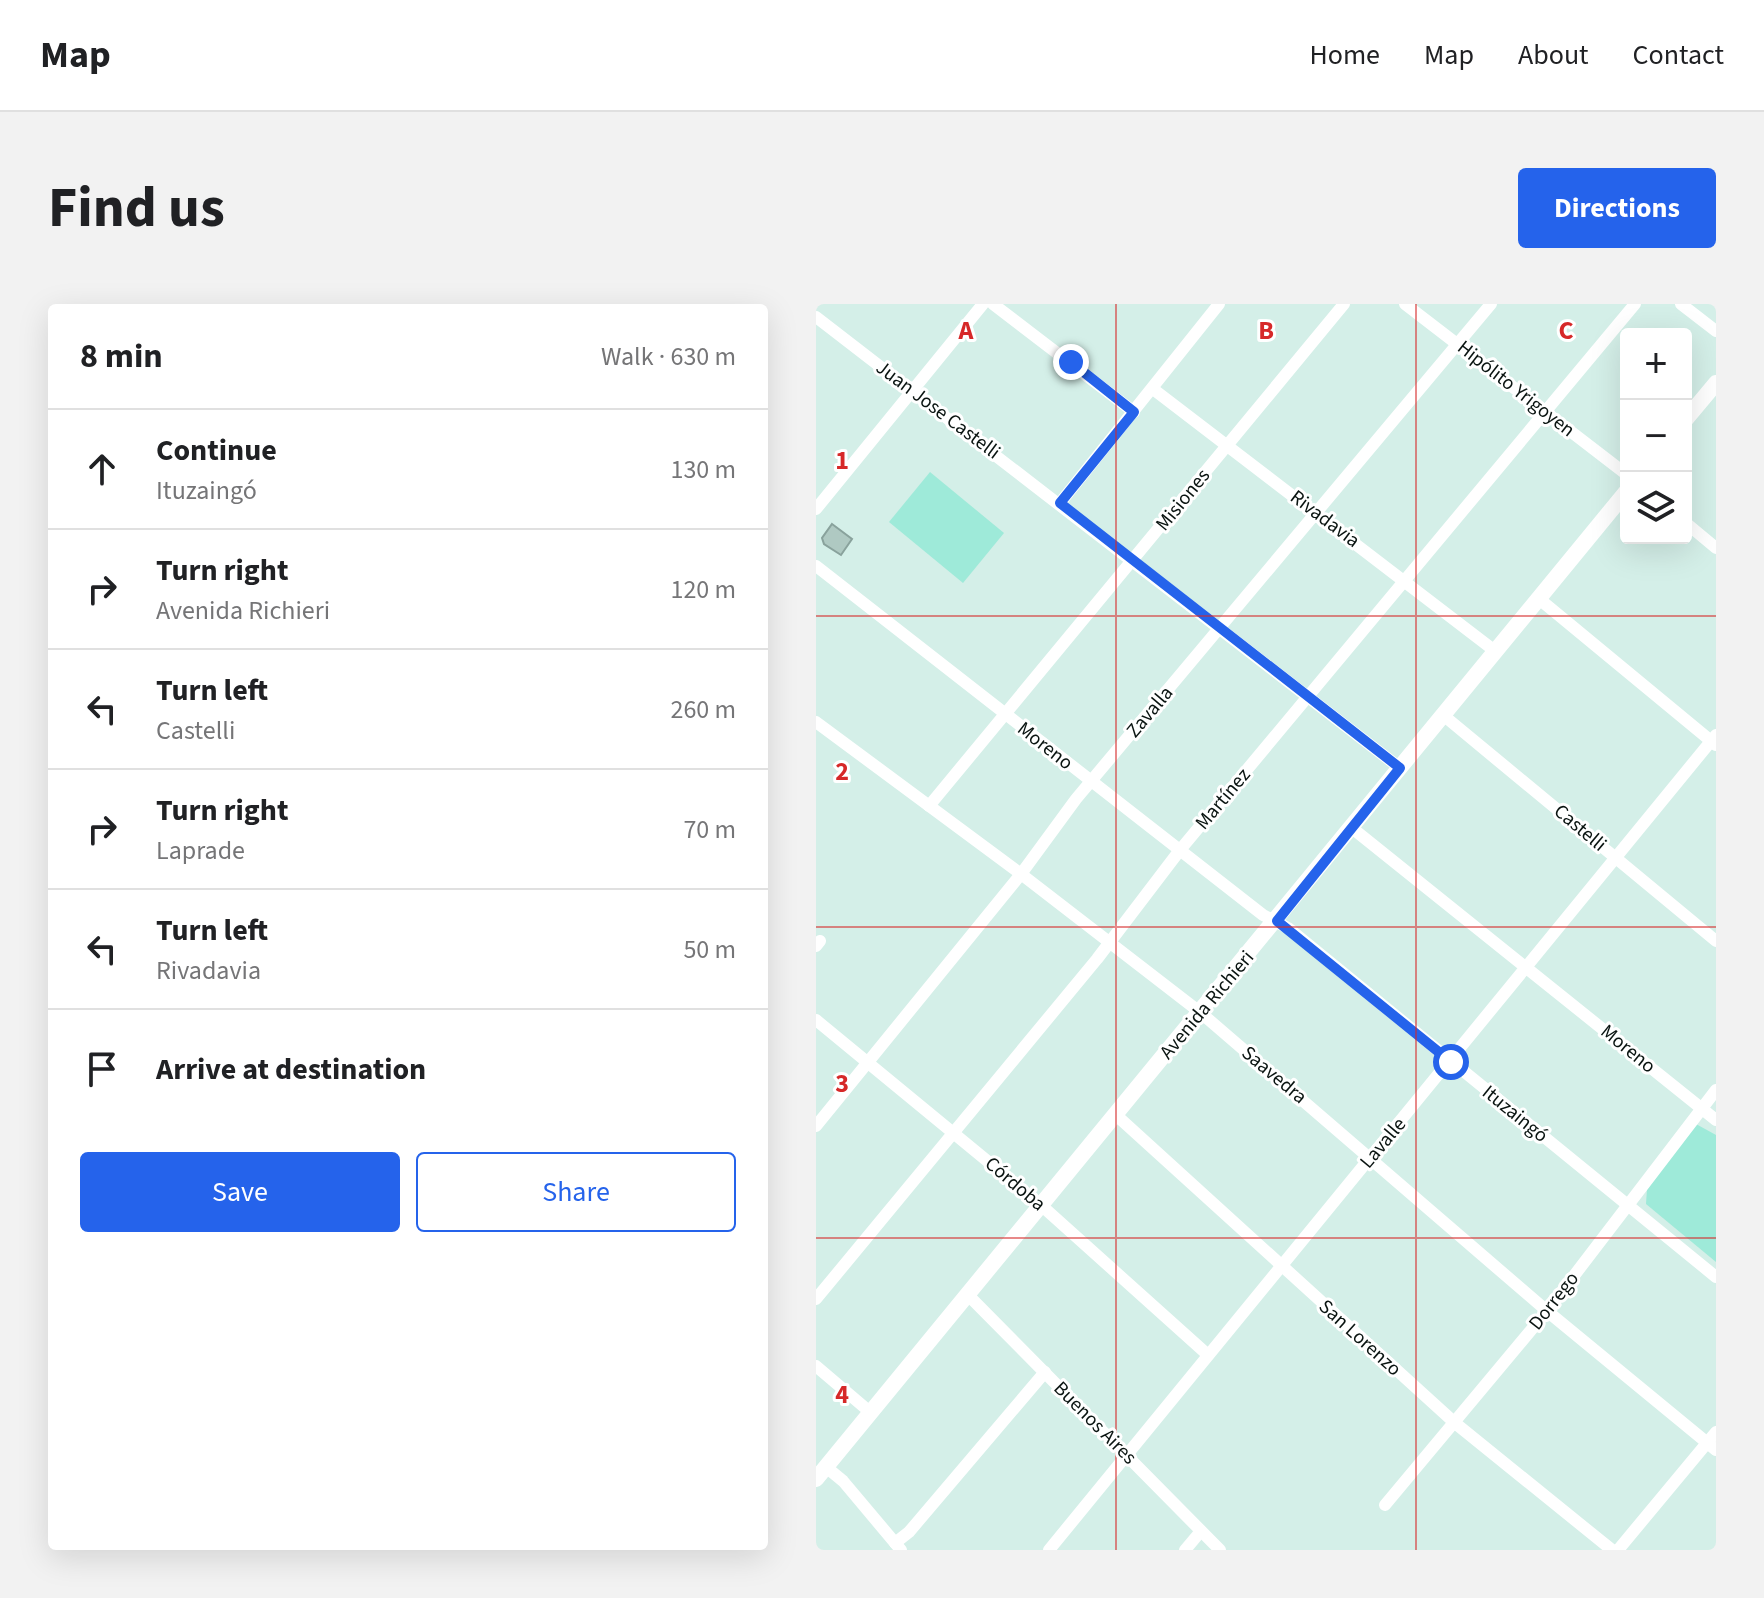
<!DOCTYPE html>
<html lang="en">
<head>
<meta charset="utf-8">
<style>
  :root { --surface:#fff; --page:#f2f2f2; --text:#202124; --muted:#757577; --line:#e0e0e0; --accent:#2563eb }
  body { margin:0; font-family:"Source Sans 3",sans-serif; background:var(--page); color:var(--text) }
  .controls { position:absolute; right:24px; top:24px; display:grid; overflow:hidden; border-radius:8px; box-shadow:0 8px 32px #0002 }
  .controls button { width:72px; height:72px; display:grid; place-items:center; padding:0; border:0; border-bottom:2px solid var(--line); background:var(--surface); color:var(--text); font:40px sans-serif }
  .stop { position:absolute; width:24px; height:24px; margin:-18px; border:6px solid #2563eb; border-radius:50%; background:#fff }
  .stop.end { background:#2563eb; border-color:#fff; box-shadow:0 2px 8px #0008 }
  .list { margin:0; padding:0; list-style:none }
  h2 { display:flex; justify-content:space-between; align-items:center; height:104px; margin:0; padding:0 32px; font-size:34px }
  h2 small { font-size:26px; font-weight:400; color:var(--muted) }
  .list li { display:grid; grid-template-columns:52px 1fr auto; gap:24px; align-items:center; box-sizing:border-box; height:120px; padding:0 32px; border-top:2px solid var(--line) }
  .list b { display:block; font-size:30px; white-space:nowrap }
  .list p { margin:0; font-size:26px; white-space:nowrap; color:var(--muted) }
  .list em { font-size:26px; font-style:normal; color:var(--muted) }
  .actions { display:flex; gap:16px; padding:24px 32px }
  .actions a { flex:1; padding:18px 0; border:2px solid var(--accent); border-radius:8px; text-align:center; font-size:28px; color:var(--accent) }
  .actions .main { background:var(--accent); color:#fff }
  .icon { flex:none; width:44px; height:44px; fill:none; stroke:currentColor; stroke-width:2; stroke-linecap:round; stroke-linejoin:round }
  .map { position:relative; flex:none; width:900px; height:1246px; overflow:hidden; border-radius:8px }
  header { display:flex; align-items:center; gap:48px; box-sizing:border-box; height:112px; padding:0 40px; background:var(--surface); border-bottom:2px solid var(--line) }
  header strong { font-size:38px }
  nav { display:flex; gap:44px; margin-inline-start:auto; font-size:28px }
  .intro { display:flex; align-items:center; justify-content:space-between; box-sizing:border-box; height:192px; padding:0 48px }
  h1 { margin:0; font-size:56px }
  .button { padding:20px 36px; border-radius:8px; background:var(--accent); color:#fff; font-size:28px; font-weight:700 }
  main { display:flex; gap:48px; padding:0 48px }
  aside { flex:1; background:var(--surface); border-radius:8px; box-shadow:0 8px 32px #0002 }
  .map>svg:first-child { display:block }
</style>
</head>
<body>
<header>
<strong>Map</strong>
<nav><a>Home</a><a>Map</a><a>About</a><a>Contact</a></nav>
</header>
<div class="intro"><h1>Find us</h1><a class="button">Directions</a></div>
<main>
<aside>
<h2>8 min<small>Walk · 630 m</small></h2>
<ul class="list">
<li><svg class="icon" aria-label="ahead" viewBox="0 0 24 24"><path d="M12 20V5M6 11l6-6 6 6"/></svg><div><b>Continue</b><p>Ituzaingó</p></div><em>130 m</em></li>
<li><svg class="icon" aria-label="right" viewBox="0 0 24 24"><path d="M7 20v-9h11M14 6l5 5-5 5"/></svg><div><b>Turn right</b><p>Avenida Richieri</p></div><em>120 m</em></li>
<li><svg class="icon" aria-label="left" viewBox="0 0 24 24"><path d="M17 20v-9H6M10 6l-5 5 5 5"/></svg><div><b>Turn left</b><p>Castelli</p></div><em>260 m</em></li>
<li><svg class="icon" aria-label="right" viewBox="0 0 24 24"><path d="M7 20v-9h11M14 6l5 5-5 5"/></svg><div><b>Turn right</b><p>Laprade</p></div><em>70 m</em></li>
<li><svg class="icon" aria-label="left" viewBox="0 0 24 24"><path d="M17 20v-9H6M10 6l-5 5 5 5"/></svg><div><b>Turn left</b><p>Rivadavia</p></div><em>50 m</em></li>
<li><svg class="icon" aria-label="arrive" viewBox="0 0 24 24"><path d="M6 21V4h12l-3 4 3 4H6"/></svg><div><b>Arrive at destination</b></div></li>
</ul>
<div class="actions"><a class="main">Save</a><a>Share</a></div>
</aside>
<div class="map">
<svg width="900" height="1246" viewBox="0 0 900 1246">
  <rect width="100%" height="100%" fill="#d4efe8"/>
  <g fill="#9eead9">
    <path d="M114,168L188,229L147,279L73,218Z"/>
    <path d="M880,820L900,831V958L830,900L831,885Z"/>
  </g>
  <path fill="#afc9c2" stroke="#89a29c" stroke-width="2" d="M16,220L36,235L25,251L8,240L6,234Z"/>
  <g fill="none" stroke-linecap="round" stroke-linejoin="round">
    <g stroke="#fff" stroke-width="12">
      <path d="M177,0L318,108"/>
      <path d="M589,0L810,170"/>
      <path d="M865,0L900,27"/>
      <path d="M0,13L584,464"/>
      <path d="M337,85L679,347"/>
      <path d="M244,199L403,0"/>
      <path d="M0,205L167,0"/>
      <path d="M870,219L900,244"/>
      <path d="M0,262L447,611L472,624L900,973"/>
      <path d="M722,294L900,441"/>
      <path d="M627,411L900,637"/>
      <path d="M0,418L205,570L385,709L731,1007L900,1146"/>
      <path d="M113,502L528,0"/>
      <path d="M536,524L900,816"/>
      <path d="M0,642L4,637"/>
      <path d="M0,716L226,902L392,1051"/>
      <path d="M300,811L639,1119L796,1246"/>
      <path d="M0,822L205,570L260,495L675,0"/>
      <path d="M153,992L404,1246"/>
      <path d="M0,995L281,655L364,546L819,0"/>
      <path d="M0,1062L54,1108"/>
      <path d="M10,1163L27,1177L85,1246"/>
      <path d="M569,1201L731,1007L900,786"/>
      <path d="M79,1239L93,1228L229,1068"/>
      <path d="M233,1246L900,431"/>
      <path d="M369,1246L385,1227"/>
      <path d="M802,1246L900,1128"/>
    </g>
    <g stroke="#fff" stroke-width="16">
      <path d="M870,115L900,79"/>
      <path d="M0,1175L810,188"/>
    </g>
  </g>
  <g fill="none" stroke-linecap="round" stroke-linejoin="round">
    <path stroke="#2563eb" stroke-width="10" d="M255,58L318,108L244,199L584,464L461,617L635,758"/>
  </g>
  <path fill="none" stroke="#d62828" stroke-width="2" stroke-opacity="0.55" d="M300,0V1246M600,0V1246M0,312H900M0,623H900M0,934H900"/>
  <g text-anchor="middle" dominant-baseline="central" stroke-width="6" stroke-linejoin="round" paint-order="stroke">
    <g font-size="20" fill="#0a1411" stroke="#fff">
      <text transform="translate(700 85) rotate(38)">Hipólito Yrigoyen</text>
      <text transform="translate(122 106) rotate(37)">Juan Jose Castelli</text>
      <text transform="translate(367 196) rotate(-51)">Misiones</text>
      <text transform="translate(509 215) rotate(37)">Rivadavia</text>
      <text transform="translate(334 408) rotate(-50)">Zavalla</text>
      <text transform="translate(229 442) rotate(38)">Moreno</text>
      <text transform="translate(407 495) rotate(-50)">Martínez</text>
      <text transform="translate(764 524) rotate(40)">Castelli</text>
      <text transform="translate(391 701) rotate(-50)">Avenida Richieri</text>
      <text transform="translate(812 745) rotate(39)">Moreno</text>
      <text transform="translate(458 771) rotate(40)">Saavedra</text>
      <text transform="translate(699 810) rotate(39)">Ituzaingó</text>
      <text transform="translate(567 839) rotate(-50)">Lavalle</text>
      <text transform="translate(199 880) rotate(40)">Córdoba</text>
      <text transform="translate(738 997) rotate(-52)">Dorrego</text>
      <text transform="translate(544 1034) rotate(42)">San Lorenzo</text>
      <text transform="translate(279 1119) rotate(45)">Buenos Aires</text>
    </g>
  </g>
  <g font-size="26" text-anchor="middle" font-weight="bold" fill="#d62828" stroke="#fff" stroke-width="6" stroke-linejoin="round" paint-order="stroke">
    <text x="150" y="35">A</text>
    <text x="450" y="35">B</text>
    <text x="750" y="35">C</text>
    <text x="26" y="165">1</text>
    <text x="26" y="476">2</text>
    <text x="26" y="788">3</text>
    <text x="26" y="1099">4</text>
  </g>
</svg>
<div class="controls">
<button>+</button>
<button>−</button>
<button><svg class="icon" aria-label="layers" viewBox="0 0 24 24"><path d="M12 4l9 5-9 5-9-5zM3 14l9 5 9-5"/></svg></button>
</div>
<div class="stop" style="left:635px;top:758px"></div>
<div class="stop end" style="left:255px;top:58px"></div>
</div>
</main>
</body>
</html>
